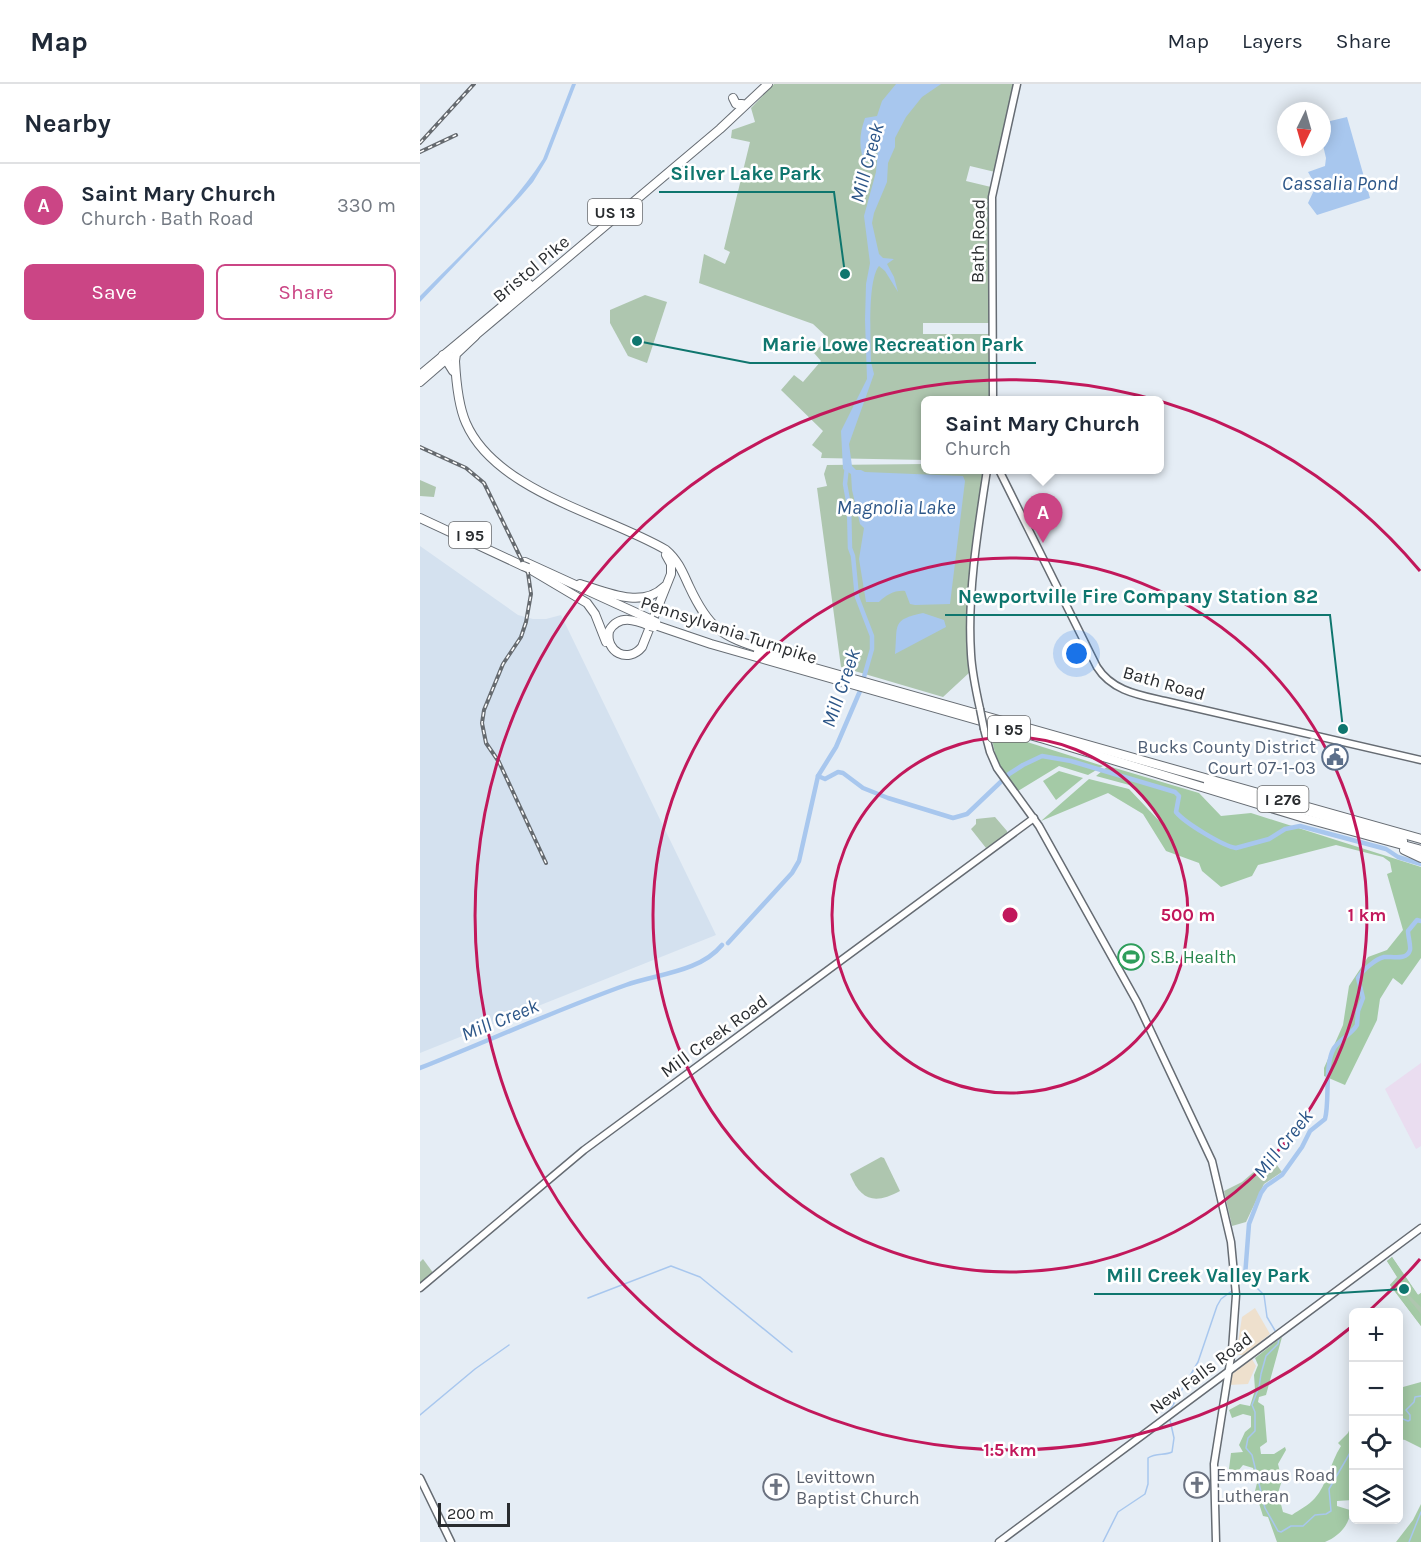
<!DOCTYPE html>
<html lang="en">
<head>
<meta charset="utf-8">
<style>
  :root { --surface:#fff; --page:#f6f6f7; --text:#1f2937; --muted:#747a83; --line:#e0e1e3; --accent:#cb4585 }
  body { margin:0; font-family:Karla,sans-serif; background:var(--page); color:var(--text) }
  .controls { position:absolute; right:18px; bottom:18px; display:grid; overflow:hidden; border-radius:9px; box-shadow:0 3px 15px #0003 }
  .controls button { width:54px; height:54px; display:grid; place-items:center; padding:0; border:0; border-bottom:2px solid var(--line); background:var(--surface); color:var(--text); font:30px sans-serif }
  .compass { position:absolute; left:857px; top:18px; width:54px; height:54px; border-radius:50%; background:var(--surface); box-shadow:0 3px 15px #0003; rotate:185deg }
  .scale { position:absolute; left:18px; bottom:15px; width:72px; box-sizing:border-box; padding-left:6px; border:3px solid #292c2f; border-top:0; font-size:16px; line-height:21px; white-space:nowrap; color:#292c2f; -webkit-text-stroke:4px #fff; paint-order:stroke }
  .you { position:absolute; left:657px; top:570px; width:21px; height:21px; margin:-15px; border:4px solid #fff; border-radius:50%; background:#1a73e8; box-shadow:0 0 0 9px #1a73e833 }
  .badge { display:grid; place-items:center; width:39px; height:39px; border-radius:50%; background:var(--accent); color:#fff; font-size:20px; font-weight:700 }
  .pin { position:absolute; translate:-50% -50px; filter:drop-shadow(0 2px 3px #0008) }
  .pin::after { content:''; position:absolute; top:32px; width:21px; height:18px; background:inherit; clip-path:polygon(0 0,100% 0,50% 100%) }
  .popup { position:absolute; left:501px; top:312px; width:243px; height:78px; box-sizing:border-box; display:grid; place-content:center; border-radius:9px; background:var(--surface); filter:drop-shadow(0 2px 4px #0005); font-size:20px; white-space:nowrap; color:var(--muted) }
  .popup b { font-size:22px; color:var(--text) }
  .popup::after { content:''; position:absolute; left:50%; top:100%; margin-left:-12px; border:12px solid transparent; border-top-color:var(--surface) }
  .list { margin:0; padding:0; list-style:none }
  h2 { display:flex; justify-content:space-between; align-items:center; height:78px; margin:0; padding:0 24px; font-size:26px }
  h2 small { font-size:20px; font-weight:400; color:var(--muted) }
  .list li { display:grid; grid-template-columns:39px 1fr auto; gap:18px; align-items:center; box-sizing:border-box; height:84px; padding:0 24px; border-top:2px solid var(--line) }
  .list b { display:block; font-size:22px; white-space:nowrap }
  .list p { margin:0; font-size:20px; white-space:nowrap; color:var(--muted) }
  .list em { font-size:20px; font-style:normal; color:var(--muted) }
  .actions { display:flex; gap:12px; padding:18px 24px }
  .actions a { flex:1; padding:14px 0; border:2px solid var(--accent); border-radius:9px; text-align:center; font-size:21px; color:var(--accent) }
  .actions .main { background:var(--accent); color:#fff }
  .icon { flex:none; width:33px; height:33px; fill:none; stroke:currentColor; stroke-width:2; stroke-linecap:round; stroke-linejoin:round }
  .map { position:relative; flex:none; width:1001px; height:1458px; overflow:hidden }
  header { display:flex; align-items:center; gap:36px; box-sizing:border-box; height:84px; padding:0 30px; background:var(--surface); border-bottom:2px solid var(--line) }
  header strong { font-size:28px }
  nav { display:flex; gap:33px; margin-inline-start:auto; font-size:21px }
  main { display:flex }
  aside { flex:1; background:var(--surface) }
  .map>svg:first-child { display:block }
</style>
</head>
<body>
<header>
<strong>Map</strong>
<nav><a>Map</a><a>Layers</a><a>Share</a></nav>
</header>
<main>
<aside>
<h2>Nearby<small></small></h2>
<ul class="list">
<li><span class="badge">A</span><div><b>Saint Mary Church</b><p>Church · Bath Road</p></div><em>330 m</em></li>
</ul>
<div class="actions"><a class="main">Save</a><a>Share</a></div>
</aside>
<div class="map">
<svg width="1001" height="1458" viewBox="0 0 1001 1458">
  <rect width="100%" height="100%" fill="#e5edf5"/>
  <g fill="#eee0cd">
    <path d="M835,1224L850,1250L824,1271H816L822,1233Z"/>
    <path d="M832,1275L836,1282L828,1300L809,1301L811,1291Z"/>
  </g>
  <path fill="#d4e1ef" d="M0,462L98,531L113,535H126L141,531L296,851L0,969Z"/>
  <path fill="#eaddf0" d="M1001,979V1062L996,1065L965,1005Z"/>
  <g fill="#aec6af">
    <path d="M354,0H595L575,88L550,82L546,97L571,103L569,239H503V250H570V316H506V376L401,374L402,369L392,361L403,347L361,306L374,291L383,298L401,277L394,269L408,254L393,240L279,199L284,170L305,180L310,168L304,165L330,58L311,54L312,46L335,38L331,24Z"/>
    <path d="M225,211L247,218L227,279L208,272L190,239V226Z"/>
    <path d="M506,380V386H564L553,459L548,539L550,588L523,613L421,583L397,404L407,402L404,390L407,381Z"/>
    <path d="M0,396L16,403L14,413L0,412Z"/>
    <path d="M575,733L587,747V751L566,764L551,745L556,740V735Z"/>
    <path d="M461,1073L464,1074L480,1107C456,1120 441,1118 430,1090Z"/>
    <path d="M851,1073L862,1088L844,1100L826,1138L812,1142L804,1107L822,1098Z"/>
    <path d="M972,1173L998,1211L1001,1209V1242L970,1201L977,1193L967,1177Z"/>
    <path d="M3,1175L14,1190L0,1202V1178Z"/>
  </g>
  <g fill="#a4caa6">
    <path d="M572,647L683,682L668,691L639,682L598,707C582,689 572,671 572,647Z"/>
    <path d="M688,682L779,709L801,732L831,729L1001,783V874L982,901L973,894L960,915L957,936L925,1001L904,992V984L923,941L929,902L948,873L967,866L983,846L967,790L972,788L970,778L963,773L916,761L838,781L832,792L801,803L782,787L779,779L746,767L723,730L688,709L621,737L669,695L709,705L745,743L713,702L676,692Z"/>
    <path d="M639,687L663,694L636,716L623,697Z"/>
    <path d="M972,1173L998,1211L1001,1209V1223L989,1211L967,1177Z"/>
    <path d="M974,1197L1001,1230V1242L970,1201Z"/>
    <path d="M862,1253L846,1311L839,1313L838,1318L844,1322L847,1358L840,1363L841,1370H854L865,1363L866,1366L858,1380L862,1396L858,1409L863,1428L872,1431C879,1426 889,1421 895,1414C907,1401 910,1379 921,1362L918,1359L928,1349L933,1337V1416L917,1417V1422L930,1426C931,1440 918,1453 905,1458C895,1458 869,1458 857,1458L848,1433L843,1432L835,1407L837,1399L833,1384L823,1381L818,1387L809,1385L811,1369L823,1368L819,1361L825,1348L831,1343V1332L823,1330L812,1334L809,1326L820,1320L830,1322L835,1306L834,1291L838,1281L835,1274Z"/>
    <path d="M1001,1298V1364L985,1356L979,1355L978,1310L981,1309L983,1303Z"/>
    <path d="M1001,1420V1458H976L993,1436Z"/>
  </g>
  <g fill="#a8c7ee">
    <path d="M152,0H156L127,75L113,98L101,112L0,218V212C41,170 92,124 123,75Z"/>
    <path d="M476,0H521L502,13L486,33L475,54V63L468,79L467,98L454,129L452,139L459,170L463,174L474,175L467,180L474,193L478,208L465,187L459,182C447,197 451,257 451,278L454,290L429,360L432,382L436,386H441L445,388L543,392L545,397L530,520L495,521L490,520L485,507C475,506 466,511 459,518H446L439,475L444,444L440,440L432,406L431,390L423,385L421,347L447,295L445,236L446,200L450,179L444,132L456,88L458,61L451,77L444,78C439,62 439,51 445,34L457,32L462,17Z"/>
    <path d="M927,33L950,114L897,131L888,119L896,102L888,88L905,82L906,74L902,57V39Z"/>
    <path d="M503,529L524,536L526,543L475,570C478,540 471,536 503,529Z"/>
  </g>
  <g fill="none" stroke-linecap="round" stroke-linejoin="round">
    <g stroke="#a8c7ee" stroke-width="1.5">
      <path d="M817,1203L825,1192L844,1211L847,1233L857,1250"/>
      <path d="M168,1214L251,1182L280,1193L372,1268"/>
      <path d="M859,1254L858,1260L846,1272L841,1290L839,1303L832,1321L835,1328V1347L828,1354L826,1364L832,1371L845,1424L858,1447L861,1448L871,1442H883L895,1431L906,1430L911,1427L909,1405L934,1362"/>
      <path d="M750,1326L778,1278L797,1222L801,1215L813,1206"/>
      <path d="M0,1331L55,1285L89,1261"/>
      <path d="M978,1333L988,1337L990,1336V1331L986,1326L994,1318L995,1313L1001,1312"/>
      <path d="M683,1458L698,1428L725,1410L728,1400V1374C736,1368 745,1372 752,1368L754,1354L750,1336"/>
      <path d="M989,1458L1001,1428"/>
    </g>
    <g stroke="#a8c7ee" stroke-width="4.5">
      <path d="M398,692L405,695L418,688L423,689L443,704L468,714L533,734L547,730L589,690L603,681L622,672L651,677L755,708L759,712L756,728C765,739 803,762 816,764L849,755L865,745L880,742L966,765L978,773L1001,780"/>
      <path d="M308,859L372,789L379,777L398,692L416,663L440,607L452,565V552L437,513L433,472L430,464L429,422L425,400L427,382"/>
      <path d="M0,984C68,957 136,926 206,901C237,890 280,888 302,861"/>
      <path d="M825,1192L829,1140L841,1109L846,1102L862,1091L882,1063L890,1047L905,1035C910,1017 904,981 914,964C920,955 932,950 937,941L938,927L943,914L938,894C942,887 955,875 964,873C971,872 987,877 990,866C991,862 988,852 988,847L997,836L1001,837"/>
    </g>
    <g stroke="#666c73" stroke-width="9">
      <g id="major">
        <path d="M573,316L572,113L597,0"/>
        <path d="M579,386L677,583C692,607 719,611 745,617L1001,676"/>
        <path d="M560,625C556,607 552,589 551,570C547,511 558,444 567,386"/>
        <path d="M564,645L570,668L577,684L619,742L717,918L792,1077L811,1158L816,1211L812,1266L794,1380L796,1458"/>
        <path d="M0,1204L164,1066L614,734"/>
        <path d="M0,1394L31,1458"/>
        <path d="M579,1458L1001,1144"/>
      </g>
    </g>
    <g stroke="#666c73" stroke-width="10">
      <g id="highway">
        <path d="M313,14L316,20H322"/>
        <path d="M55,252L36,270L35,277C36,296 38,321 46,339C76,408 187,431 246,466C258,476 263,489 269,502C289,545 301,552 345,566"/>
        <path d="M51,255L300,45L348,0"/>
        <path d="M23,271L33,287"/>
        <path d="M0,291L109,200"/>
        <path d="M0,298L30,272"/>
        <path d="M0,434L103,482"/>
        <path d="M105,478L232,536"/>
        <path d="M108,484L167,519L175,530L186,558"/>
        <path d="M160,500C186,508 222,525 244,503"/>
        <path d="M235,541L291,560L624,655L884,734L1001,766"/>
        <path d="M230,542C215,536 199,530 189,547C185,568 208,580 222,563L251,490V480L246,471"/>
        <path d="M338,568L1001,755"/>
        <path d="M788,699L953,746L983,757"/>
        <path d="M984,766L1001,774"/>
      </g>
    </g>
    <use href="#major" stroke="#fff" stroke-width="6"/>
    <use href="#highway" stroke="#fff" stroke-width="8"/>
    <g stroke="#656a6f" stroke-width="4">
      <g id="rail">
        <path d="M0,59L54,0"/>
        <path d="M0,68L36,51"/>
        <path d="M0,363L46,384L64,399L108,489L111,510L106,538L101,553L83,580L64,626L62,639L66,659L79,678L126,779"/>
      </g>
    </g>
    <use href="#rail" stroke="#fff" stroke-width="1.5" stroke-dasharray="4.5" stroke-linecap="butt"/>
    <g stroke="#666c73" stroke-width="9" stroke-linecap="butt">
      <path id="major-bridge" d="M560,625L564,645"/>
    </g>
    <g stroke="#666c73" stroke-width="10" stroke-linecap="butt">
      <g id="highway-bridge">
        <path d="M103,482L108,484"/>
        <path d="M232,536L236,538"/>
        <path d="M230,542L234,543"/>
      </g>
    </g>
    <use href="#major-bridge" stroke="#fff" stroke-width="6"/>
    <use href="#highway-bridge" stroke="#fff" stroke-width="8"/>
  </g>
  <g fill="none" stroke="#c2185b" stroke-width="3">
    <circle cx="590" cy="831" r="178"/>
    <circle cx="590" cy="831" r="357"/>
    <path d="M1000 1175A535 535 0 0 1 951 1225M930 1244A535 535 0 1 1 1000 487"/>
  </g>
  <defs>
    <g id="civic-ring" transform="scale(1.35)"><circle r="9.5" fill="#fff" stroke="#5c6f8a" stroke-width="1.5"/><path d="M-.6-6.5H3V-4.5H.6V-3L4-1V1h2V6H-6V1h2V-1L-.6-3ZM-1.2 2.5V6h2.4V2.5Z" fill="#5c6f8a"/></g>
    <g id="stadium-ring" transform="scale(1.35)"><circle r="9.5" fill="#fff" stroke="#2e9e5b" stroke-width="1.5"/><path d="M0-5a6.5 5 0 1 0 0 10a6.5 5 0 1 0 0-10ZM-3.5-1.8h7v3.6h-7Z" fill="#2e9e5b"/></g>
    <g id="church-ring" transform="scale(1.35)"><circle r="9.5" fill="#fff" stroke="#6b7280" stroke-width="1.5"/><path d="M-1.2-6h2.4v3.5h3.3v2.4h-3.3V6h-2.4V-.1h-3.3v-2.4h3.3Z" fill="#6b7280"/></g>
  </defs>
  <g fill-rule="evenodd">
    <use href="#civic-ring" x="915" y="673"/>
    <use href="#stadium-ring" x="711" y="873"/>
    <use href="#church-ring" x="777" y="1401"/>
    <use href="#church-ring" x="356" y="1403"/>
  </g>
  <g text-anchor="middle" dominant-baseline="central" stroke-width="5" stroke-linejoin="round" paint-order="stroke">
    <g fill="#fff" stroke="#696b6d" stroke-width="1.5">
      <rect x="168" y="115" width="54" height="26" rx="4.5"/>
      <rect x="29" y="438" width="42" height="26" rx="4.5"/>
      <rect x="568" y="632" width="42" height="26" rx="4.5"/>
      <rect x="837.5" y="702" width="51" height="26" rx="4.5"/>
    </g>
    <g font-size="16" font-weight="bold" fill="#292c2f">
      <text x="195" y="128">US 13</text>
      <text x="50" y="451">I 95</text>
      <text x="589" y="645">I 95</text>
      <text x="863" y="715">I 276</text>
    </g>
    <g font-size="18" fill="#292c2f" stroke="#fff">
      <text transform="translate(558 157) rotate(-89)">Bath Road</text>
      <text transform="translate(111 185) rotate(-40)">Bristol Pike</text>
      <text transform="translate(309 546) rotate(18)">Pennsylvania Turnpike</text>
      <text transform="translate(744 599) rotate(16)">Bath Road</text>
      <text transform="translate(294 952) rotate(-36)">Mill Creek Road</text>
      <text transform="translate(781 1289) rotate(-37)">New Falls Road</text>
    </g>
    <g font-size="18" fill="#4e5e75" stroke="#fff" text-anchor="end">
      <text x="896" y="663">Bucks County District<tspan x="896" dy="21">Court 07-1-03</tspan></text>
    </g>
    <g font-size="18" fill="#27864d" stroke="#fff" text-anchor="start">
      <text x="730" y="873">S.B. Health</text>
    </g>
    <g font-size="18" fill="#5b616d" stroke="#fff" text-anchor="start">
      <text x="796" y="1391">Emmaus Road<tspan x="796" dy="21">Lutheran</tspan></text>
      <text x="376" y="1393">Levittown<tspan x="376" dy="21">Baptist Church</tspan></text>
    </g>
    <g font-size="20" font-style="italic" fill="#2c5688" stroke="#fff">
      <text transform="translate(447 79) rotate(-75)">Mill Creek</text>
      <text x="920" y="99">Cassalia Pond</text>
      <text x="476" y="423">Magnolia Lake</text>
      <text transform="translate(421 604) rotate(-71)">Mill Creek</text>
      <text transform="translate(80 936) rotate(-22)">Mill Creek</text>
      <text transform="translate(863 1060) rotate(-51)">Mill Creek</text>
    </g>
  </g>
  <circle cx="590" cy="831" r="9" fill="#c2185b" stroke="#fff" stroke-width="3"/>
  <g font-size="18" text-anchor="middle" font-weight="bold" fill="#c2185b" stroke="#fff" stroke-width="5" stroke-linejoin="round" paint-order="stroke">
    <text x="768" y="837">500 m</text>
    <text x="947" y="837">1 km</text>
    <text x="590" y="1372">1.5 km</text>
  </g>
  <path fill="none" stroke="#0f766e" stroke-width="2" d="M425 190L414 108H239M217 257L330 279H616M923 645L910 531H525M984 1205L902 1210H674"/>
  <g fill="#0f766e" stroke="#fff" stroke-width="2">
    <circle cx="425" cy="190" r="6"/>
    <circle cx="217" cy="257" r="6"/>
    <circle cx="923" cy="645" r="6"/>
    <circle cx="984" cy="1205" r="6"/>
  </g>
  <g font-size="20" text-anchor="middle" font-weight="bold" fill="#0f766e" stroke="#fff" stroke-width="5" stroke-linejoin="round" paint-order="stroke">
    <text x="326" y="96">Silver Lake Park</text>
    <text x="473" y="267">Marie Lowe Recreation Park</text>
    <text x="718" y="519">Newportville Fire Company Station 82</text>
    <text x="788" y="1198">Mill Creek Valley Park</text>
  </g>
</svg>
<div class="controls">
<button>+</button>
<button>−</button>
<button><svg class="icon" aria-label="locate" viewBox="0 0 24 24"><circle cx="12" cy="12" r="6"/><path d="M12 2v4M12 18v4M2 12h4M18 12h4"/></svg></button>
<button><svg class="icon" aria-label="layers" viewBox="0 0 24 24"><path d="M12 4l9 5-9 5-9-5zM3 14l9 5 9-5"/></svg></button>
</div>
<svg class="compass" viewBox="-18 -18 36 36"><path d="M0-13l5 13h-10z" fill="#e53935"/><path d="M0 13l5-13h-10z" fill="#747a83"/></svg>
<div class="scale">200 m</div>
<div class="you"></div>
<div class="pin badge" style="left:623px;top:459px">A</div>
<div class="popup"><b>Saint Mary Church</b>Church</div>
</div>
</main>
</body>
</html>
